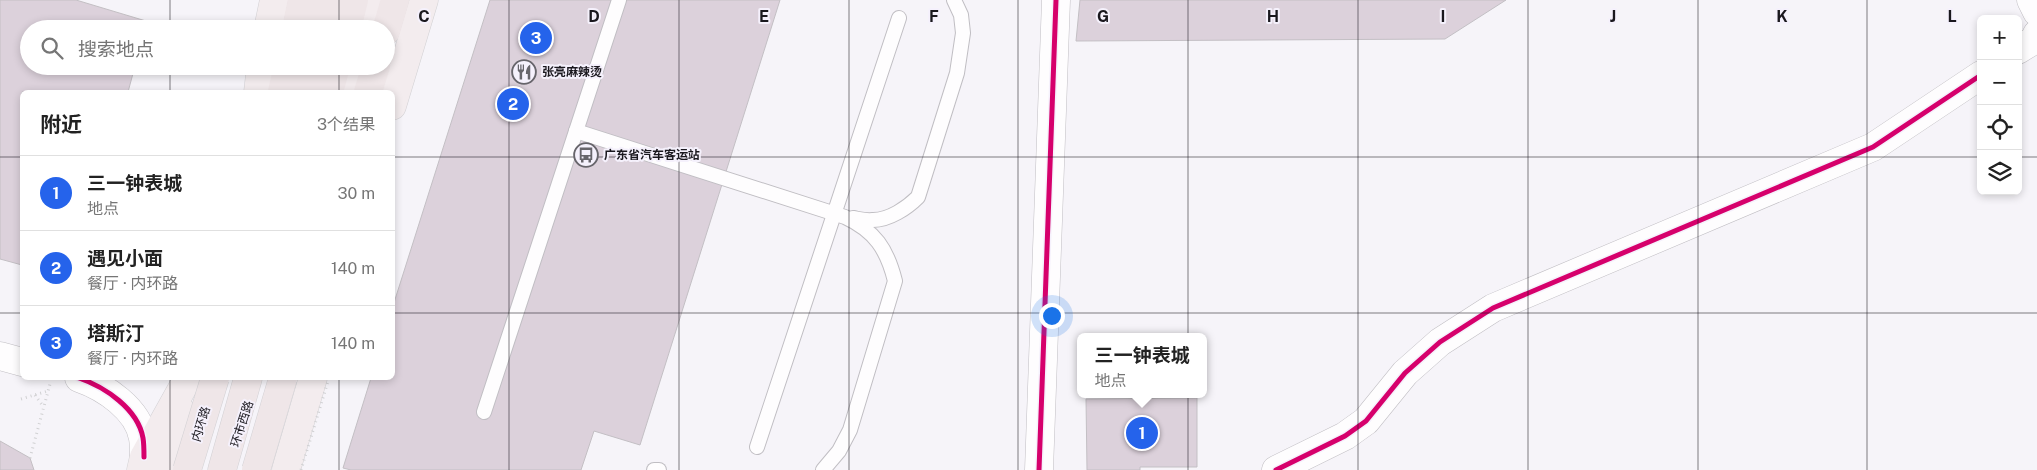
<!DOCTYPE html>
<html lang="zh">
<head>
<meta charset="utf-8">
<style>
  :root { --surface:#fff; --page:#f2f2f2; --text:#222; --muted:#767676; --line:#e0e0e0; --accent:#2563eb }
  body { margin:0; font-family:"Public Sans","Noto Sans SC",sans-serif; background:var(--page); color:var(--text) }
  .controls { position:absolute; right:15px; top:15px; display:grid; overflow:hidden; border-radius:8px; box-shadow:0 2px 8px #0003 }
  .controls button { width:45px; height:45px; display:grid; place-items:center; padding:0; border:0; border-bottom:1px solid var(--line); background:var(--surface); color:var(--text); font:25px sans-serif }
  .you { position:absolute; left:1051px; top:315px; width:18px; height:18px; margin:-12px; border:4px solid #fff; border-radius:50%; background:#1a73e8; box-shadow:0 0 0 8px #1a73e833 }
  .badge { display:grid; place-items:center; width:32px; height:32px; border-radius:50%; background:var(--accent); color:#fff; font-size:16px; font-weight:700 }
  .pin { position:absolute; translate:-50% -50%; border:2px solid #fff; box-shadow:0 1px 5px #0006 }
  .popup { position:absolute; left:1077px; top:333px; width:130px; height:65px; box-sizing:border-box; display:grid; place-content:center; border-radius:8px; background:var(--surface); filter:drop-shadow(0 1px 4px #0005); font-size:16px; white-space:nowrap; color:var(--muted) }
  .popup b { font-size:19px; color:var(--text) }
  .popup::after { content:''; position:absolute; left:50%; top:100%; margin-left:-10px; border:10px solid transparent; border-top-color:var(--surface) }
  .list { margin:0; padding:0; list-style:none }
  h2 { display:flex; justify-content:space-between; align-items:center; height:65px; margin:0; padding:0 20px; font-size:21px }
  h2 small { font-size:16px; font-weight:400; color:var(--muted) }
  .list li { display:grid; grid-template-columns:32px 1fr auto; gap:15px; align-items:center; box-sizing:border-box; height:75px; padding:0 20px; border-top:1px solid var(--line) }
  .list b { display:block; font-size:19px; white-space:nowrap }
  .list p { margin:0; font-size:16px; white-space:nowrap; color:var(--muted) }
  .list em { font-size:16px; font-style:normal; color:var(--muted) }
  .icon { flex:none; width:28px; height:28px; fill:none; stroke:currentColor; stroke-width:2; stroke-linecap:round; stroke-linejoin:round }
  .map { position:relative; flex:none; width:2037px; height:470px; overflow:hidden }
  .search { position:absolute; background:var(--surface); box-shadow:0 2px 8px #0003; left:20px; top:20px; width:375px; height:55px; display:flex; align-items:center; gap:12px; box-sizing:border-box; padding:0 18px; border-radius:28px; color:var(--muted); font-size:19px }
  .panel { position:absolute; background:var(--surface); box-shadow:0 2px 8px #0003; left:20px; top:90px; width:375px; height:290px; border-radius:8px }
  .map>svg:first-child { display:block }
</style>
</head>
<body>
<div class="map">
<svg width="2037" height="470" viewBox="0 0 2037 470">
  <rect width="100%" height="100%" fill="#f6f4f9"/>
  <g fill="#dcd1db" stroke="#c3bfc4">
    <path d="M0,0H76L146,21L144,29H29V66H135L128,92H22V265L0,259Z"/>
    <path d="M490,0H780L640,445L594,431L581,470H351L343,468L371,378H392V309Z"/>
    <path d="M1080,0H1506L1445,39L1076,41Z"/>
    <path d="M1197,398V467H1140V470H1087L1086,399Z"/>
    <path d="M0,441L30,458L34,470H0Z"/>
  </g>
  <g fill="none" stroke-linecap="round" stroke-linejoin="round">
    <g stroke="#c0bec3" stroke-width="16">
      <g id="service">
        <path d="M576,131L845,217C875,231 887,249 895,281L850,430L839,451L823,470"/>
        <path d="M853,218C859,219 866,221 873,220C889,220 907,208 918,197L957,73L963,33L961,15L954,0"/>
        <path d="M484,412L619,0"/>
        <path d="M757,447L899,18"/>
        <path d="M654,470H659"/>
      </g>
    </g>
    <g stroke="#c0bec3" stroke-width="29">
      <g id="minor">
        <path d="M2031,0L2037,12"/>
        <path d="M2018,50L2034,40L2037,34"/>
        <path d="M1039,470L1056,0"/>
        <path d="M1276,470L1345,436L1366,421L1405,373L1440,342L1493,308L1873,147L1981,75"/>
      </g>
    </g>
    <g stroke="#c0bec3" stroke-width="29">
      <g id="tertiary">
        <path d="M0,356L22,362"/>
        <path d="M79,378C105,387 138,409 143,438C144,444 144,451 144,457"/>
      </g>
    </g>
    <g stroke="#d2d1d4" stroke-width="29">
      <g id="primary">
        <path d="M268,29L274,0"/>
        <path d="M364,29L372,0"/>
        <path d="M258,92L261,66"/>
        <path d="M347,92L354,66"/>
        <path d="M392,106L424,0"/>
        <path d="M141,470L144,457L188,378"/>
        <path d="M164,470L182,412"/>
        <path d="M286,470L313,378"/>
      </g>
    </g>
    <g stroke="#d2d1d4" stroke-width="29">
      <g id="trunk">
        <path d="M296,29L302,0"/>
        <path d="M321,29L329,0"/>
        <path d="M347,29L354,0"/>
        <path d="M386,31L395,0"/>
        <path d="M282,92L288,66"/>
        <path d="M303,92L310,66"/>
        <path d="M329,92L336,66"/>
        <path d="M368,92L376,66"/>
        <path d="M222,470L248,378"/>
      </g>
    </g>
    <g stroke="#d1d1d3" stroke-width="3" stroke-dasharray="1 4" stroke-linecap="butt">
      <path d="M35,395L43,406"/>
      <path d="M21,399L48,391"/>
      <path d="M30,458L50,384"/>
    </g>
    <use href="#service" stroke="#fefdfe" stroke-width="14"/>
    <use href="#minor" stroke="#fefdfe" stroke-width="28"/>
    <use href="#tertiary" stroke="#fefdfe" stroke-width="28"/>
    <use href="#primary" stroke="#f3ecee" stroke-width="28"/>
    <use href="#trunk" stroke="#efe6e8" stroke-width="28"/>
    <g stroke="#d2d1d4" stroke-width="29" stroke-linecap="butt">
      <g id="trunk-bridge">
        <path d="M187,470L215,378"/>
        <path d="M256,470L283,378"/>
      </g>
    </g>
    <path stroke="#d1d1d3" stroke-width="3" stroke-dasharray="1 4" stroke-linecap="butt" d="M301,470L329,378"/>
    <use href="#trunk-bridge" stroke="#efe6e8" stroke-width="28"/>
    <g stroke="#f5f1fc" stroke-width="8">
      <g id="cycleway">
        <path d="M79,378C105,387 138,409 143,438C144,444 144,451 144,457"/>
        <path d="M1039,470L1056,0"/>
        <path d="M1276,470L1345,436L1366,421L1405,373L1440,342L1493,308L1873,147L1981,75"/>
      </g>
    </g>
    <use href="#cycleway" stroke="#d6006c" stroke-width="5"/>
  </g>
  <path fill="none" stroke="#1a181e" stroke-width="1" stroke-opacity="0.55" d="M170,0V29M339,0V29M509,0V470M679,0V470M849,0V470M1018,0V470M1188,0V470M1358,0V470M1528,0V470M1698,0V470M1867,0V470M170,66V92M339,66V92M0,157H22M392,157H1981M2018,157H2037M0,313H22M392,313H2037M170,378V470M339,378V470"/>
  <defs>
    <g id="restaurant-ring" transform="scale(1.25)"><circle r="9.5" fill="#f5f1fc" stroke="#67656b" stroke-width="1.5"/><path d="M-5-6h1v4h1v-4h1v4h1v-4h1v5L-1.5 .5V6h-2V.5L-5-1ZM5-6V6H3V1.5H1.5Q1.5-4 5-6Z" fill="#67656b"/></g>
    <g id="bus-ring" transform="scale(1.25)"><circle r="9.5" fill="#f5f1fc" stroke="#67656b" stroke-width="1.5"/><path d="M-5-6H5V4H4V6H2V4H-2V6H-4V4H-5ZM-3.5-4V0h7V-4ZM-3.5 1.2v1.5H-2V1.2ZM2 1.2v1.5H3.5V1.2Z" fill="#67656b"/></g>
  </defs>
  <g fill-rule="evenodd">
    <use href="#restaurant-ring" x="524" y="72"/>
    <use href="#bus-ring" x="586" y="155"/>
  </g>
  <g text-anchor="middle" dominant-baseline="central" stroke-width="4" stroke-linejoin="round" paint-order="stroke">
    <g font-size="12" font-weight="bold" fill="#1a181e" stroke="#f5f1fc" text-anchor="start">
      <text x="542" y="72">张亮麻辣烫</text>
      <text x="604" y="155">广东省汽车客运站</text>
    </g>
    <g font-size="12" fill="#1a181e" stroke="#f5f1fc">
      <text transform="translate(201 424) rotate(-73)">内环路</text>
      <text transform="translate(242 424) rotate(-72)">环市西路</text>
    </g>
  </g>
  <g font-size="16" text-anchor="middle" font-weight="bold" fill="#1a181e" stroke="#f5f1fc" stroke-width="4" stroke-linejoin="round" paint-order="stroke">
    <text x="424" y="22">C</text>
    <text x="594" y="22">D</text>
    <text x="764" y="22">E</text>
    <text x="934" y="22">F</text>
    <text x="1103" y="22">G</text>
    <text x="1273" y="22">H</text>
    <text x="1443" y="22">I</text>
    <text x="1613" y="22">J</text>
    <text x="1782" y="22">K</text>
    <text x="1952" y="22">L</text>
  </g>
</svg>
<div class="controls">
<button>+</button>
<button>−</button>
<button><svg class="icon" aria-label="locate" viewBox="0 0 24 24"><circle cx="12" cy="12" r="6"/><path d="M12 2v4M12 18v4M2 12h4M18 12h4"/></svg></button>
<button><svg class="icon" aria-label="layers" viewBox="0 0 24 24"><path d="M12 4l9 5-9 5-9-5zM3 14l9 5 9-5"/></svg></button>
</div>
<div class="you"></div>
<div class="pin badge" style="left:1142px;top:433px">1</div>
<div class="popup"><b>三一钟表城</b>地点</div>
<div class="pin badge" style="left:513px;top:104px">2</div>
<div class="pin badge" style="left:536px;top:38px">3</div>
<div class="search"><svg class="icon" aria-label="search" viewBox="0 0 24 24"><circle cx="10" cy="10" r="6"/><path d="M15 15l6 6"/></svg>搜索地点</div>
<section class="panel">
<h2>附近<small>3个结果</small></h2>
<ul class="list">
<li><span class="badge">1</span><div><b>三一钟表城</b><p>地点</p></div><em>30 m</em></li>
<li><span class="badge">2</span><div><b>遇见小面</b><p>餐厅 · 内环路</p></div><em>140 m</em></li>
<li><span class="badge">3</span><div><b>塔斯汀</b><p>餐厅 · 内环路</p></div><em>140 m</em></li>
</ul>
</section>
</div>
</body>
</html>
